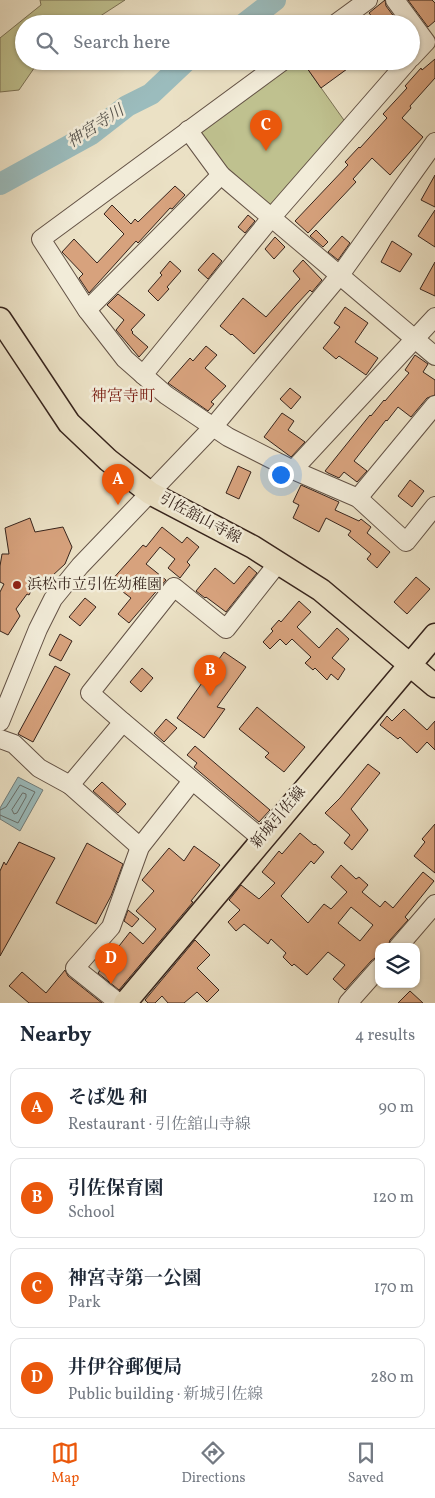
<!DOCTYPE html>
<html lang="en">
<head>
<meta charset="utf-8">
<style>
  :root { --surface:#fff; --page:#f2f2f3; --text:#1f2937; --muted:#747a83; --line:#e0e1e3; --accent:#ea580c }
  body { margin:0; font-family:Vollkorn,"Noto Serif JP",serif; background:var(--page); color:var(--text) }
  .controls { position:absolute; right:15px; bottom:15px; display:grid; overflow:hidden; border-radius:10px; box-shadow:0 1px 4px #0004 }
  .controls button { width:45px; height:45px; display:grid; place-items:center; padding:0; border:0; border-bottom:1px solid var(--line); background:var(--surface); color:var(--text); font:25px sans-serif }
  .you { position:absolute; left:280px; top:474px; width:18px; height:18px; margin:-12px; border:4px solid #fff; border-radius:50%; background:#1a73e8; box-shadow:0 0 0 8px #1a73e833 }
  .badge { display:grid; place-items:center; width:32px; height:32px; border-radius:50%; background:var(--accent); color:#fff; font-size:16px; font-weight:700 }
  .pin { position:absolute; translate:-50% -41px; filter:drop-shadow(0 1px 2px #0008) }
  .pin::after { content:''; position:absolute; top:26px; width:18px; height:15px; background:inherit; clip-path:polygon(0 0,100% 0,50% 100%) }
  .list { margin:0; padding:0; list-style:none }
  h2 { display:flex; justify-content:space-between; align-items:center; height:65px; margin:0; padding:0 20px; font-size:21px }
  h2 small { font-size:16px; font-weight:400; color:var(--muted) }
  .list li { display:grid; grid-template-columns:32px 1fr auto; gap:15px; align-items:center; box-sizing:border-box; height:80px; margin:0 10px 10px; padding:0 10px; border:1px solid var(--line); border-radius:10px }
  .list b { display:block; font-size:19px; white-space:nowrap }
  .list p { margin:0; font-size:16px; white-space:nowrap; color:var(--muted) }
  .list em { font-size:16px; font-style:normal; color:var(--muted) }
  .icon { flex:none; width:28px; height:28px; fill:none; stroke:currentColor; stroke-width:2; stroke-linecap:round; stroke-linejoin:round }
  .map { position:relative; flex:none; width:435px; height:1003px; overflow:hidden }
  .search { position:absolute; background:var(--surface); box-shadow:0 1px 4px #0004; left:15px; right:15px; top:15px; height:55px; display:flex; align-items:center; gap:12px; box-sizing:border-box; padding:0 18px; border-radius:28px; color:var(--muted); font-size:19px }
  .sheet { height:425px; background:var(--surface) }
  nav { display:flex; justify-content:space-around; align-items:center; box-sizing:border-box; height:70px; border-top:1px solid var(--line); background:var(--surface); font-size:14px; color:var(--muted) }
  nav a { display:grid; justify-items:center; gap:2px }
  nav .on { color:var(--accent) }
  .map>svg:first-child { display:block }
</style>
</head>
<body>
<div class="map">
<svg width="435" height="1003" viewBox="0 0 435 1003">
  <rect width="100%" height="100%" fill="#ebe1c5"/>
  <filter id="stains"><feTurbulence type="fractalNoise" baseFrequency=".004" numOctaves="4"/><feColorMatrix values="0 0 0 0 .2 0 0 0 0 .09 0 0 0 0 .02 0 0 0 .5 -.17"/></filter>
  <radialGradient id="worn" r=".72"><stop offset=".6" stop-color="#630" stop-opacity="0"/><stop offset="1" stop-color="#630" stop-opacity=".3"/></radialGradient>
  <g fill="#bfc18f" stroke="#7b7256">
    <path d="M40,0H125L88,24H24V61H39L19,90L0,92V38L41,5Z"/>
    <path d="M296,61H302L346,123L270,207L225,171L198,132Z"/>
  </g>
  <path fill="#9bbcbd" stroke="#737f7d" d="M18,777L43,790L20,831L0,819V808Z"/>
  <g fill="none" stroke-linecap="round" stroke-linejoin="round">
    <g stroke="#69706c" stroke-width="1">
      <path d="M23,793L26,794V797L17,813L14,814L12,810Z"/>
      <path d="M0,810L6,807L20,785L35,792L18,823L0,815"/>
    </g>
    <g stroke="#9bbcbd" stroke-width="22">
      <path d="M244,24L275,0"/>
      <path d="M0,184L91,134L127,106L151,94L186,61"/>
    </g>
  </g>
  <g fill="#d7a27d" stroke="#37241c" fill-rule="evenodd">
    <path d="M385,0L386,6L395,18L388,24H378L369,13Z"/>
    <path d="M408,0H432L435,3V21L428,27Z"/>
    <path d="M435,59V78L410,106L411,108L402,118L423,137L390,175L372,158L353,179L356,182L308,233L295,221L348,165L345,162L359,147L360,148L387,118L383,114L407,88L405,86L421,68L422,70Z"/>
    <path d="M302,61H358L321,88Z"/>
    <path d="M435,175V207L421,200Z"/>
    <path d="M175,186L185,195L172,209L170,208L138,243L136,241L89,293L79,278L83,274L62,252L74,239L97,263L124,234L104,214L112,205L131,224L135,219L138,222Z"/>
    <path d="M435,210V247L418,236Z"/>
    <path d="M248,215L255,221L245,233L238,227Z"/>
    <path d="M316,230L328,242L323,247L310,236Z"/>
    <path d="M342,236L350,243L338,260L328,252Z"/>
    <path d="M275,237L285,247L274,259L265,249Z"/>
    <path d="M392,241L412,254L400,272L381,262Z"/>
    <path d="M213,253L222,261L208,279L198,270Z"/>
    <path d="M303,260L322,280L312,292L310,290L296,305L254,354L232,334L231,335L220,326L243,298L266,317L300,279L293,271Z"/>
    <path d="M170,261L181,271L167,287L169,289L158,301L148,291L162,275L160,273Z"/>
    <path d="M435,262V296L420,289Z"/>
    <path d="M118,294L145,315L131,330L133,332L132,333L148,347L139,357L116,330L124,320L107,305Z"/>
    <path d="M345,307L368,323L355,342L378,358L366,375L339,356L336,359L323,348L340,327L334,323Z"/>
    <path d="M206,346L217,355L205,368L226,386L211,402L214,404L208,411L168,383L190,358L193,361Z"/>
    <path d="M415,355L428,364L423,372L435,380V395L427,398L411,417L398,407L387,421L386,420L354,461L367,471L357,482L344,472L339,478L328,473L325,471L370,415L371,416L384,400L385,401L409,373L405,370Z"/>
    <path d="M290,388L301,397L291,409L280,399Z"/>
    <path d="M282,413L294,421L288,430L305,442L291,457L264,437Z"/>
    <path d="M238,466L251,472L239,499L226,493Z"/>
    <path d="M410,480L424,491L412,507L398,496Z"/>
    <path d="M301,485L339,502L335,510L359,521L361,519L371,527L367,533L390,552L377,568L367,559L371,554L348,535L351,531L326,518L319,532L293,518L299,505L293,502Z"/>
    <path d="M30,518L35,532L63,527L72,547L65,564L39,588L33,587L29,595L27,594L16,609L20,616L8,635L0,631V592L4,584L0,582V566L2,554H9L5,528Z"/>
    <path d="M162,527L182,543L187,537L199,547L187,562L190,565L180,578L168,568L175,559L160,547L146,564L166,580L129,623L118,614L131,598L110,582L143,545L146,547Z"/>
    <path d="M249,566L257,573L226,612L206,597L205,598L196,591L215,568L234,584Z"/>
    <path d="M416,577L430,589L407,614L394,602Z"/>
    <path d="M85,598L96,607L80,626L69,617Z"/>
    <path d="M299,601L311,612L297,627L319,648L337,628L349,639L332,658L345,669L338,680L331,674L327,680L315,668L313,670L305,663L311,657L292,639L286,645L280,639L270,649L263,642L273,631L271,629L279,620L281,622Z"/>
    <path d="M60,634L72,641L61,661L49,655Z"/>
    <path d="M224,652L246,667L217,707L225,709L204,738L177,718Z"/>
    <path d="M55,666L70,674L33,742L18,734Z"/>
    <path d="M142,668L153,678L141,692L130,682Z"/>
    <path d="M257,707L305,747L284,772L265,757L269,753L239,729Z"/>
    <path d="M404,709L427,730L435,721V750L427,742L417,753L400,737L398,739L380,725L387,716L392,721Z"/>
    <path d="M166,719L177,728L164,742L154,733Z"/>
    <path d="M195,746L270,810L259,822L194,767L197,763L187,755Z"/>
    <path d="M368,764L380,773L351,809L368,830L352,850L344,843L350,835L325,813L340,798Z"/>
    <path d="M102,782L126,804L118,813L93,791Z"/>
    <path d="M435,824V873L414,856L425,842L422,839Z"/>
    <path d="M300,833L314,845L315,844L324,852L314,864L311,861L281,896L308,923L324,904L331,909L347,892L331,877L341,865L356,879L359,877L368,885L362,892L380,907L385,901L393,908L423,872L434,881L405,917L408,920L390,940L388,947H379V955L371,961L345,990L333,979L345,965L328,952L307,975L294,964L292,966L283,957L286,953L271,939L268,944L244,924L236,931L228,922L240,910L229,900L241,885L259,899L275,883L262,872L279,851L282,854ZM351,907L373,925L360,941L338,923Z"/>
    <path d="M19,842L55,858L0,956V871L4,862L6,865Z"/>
    <path d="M87,843L123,864L111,896L96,924L56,903Z"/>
    <path d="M194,846L220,865L191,901L193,902L119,990L98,973L130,932L143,944L156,929L136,911L154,891L142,880L169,848L184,861Z"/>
    <path d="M128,910L139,919L132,927L124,921Z"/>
    <path d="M195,940L210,955L197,968L219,990L207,1002L197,992L184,1003H168L162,996L155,1003H148L145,1000Z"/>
    <path d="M65,970L68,976L102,1003H29L9,986L22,972L46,993Z"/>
    <path d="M410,991L423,1003H398Z"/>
  </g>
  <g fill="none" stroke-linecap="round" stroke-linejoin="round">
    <g stroke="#645346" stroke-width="20">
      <g id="minor">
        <path d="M395,0L426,42L411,58"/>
        <path d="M335,24L368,0"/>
        <path d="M283,61L41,239L87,310L125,359L166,395L228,437L293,470L358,498L406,542L435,506"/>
        <path d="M188,130L221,175L435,356"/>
        <path d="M87,310L221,175"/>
        <path d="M143,375L271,218L408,61"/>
        <path d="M293,470L435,317"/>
        <path d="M358,498L435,405"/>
        <path d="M0,722L38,629L53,599L80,566L213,427L340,275L435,142"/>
        <path d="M123,722L90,693L174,587L226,629L278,563"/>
        <path d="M0,739L14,744L39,768L70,785L140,847"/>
        <path d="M70,785L123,722L262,839"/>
        <path d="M398,947L435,904"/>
        <path d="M119,1003L75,968L111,927L140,847L192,781"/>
        <path d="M348,1003L379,968"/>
      </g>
    </g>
    <g stroke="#37241c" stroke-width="25">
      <g id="major">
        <path d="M0,319L69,423L108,460L150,493L253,547L321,590L435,686"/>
        <path d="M125,1003L435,635"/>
      </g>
    </g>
    <use href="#minor" stroke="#f2ecd9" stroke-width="18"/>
    <use href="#major" stroke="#ebe1c5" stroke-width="22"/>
  </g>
  <circle fill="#8f2418" stroke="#f2ecd9" stroke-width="2" cx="17" cy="585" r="5"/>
  <g text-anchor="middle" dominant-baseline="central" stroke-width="5" stroke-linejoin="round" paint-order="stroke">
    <g font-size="15" fill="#37241c" stroke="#f2ecd9">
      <text transform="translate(200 519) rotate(28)">引佐舘山寺線</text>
      <text transform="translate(279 818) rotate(-50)">新城引佐線</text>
    </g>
    <g font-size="15" fill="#37241c" stroke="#f2ecd9" text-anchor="start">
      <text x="27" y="585">浜松市立引佐幼稚園</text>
    </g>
    <g font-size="16" font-style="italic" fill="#55524c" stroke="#f2ecd9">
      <text transform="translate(96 127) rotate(-33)">神宮寺川</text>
    </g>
    <g font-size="16" fill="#7a1f14" stroke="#f2ecd9">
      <text x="123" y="397">神宮寺町</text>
    </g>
  </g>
  <rect width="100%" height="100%" filter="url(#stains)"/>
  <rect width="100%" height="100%" fill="url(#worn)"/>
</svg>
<div class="controls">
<button><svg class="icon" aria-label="layers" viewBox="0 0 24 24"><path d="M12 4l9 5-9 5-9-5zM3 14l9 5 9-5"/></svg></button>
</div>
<div class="you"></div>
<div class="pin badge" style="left:118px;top:505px">A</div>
<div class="pin badge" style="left:210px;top:696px">B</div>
<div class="pin badge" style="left:266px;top:151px">C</div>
<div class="pin badge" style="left:111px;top:984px">D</div>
<div class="search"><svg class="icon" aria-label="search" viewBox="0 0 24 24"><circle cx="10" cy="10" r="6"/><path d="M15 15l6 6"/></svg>Search here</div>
</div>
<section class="sheet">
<h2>Nearby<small>4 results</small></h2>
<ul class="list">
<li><span class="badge">A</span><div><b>そば処 和</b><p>Restaurant · 引佐舘山寺線</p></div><em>90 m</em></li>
<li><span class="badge">B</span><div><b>引佐保育園</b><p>School</p></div><em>120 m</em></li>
<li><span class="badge">C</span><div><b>神宮寺第一公園</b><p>Park</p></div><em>170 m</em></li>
<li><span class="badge">D</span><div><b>井伊谷郵便局</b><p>Public building · 新城引佐線</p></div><em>280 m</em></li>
</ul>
</section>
<nav>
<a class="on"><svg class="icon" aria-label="map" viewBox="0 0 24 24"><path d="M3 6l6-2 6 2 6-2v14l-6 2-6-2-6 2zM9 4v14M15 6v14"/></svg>Map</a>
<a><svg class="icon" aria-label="directions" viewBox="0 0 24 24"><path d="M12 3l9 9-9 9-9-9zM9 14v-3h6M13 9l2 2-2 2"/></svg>Directions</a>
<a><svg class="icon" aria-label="saved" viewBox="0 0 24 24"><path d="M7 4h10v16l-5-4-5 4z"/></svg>Saved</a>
</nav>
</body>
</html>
